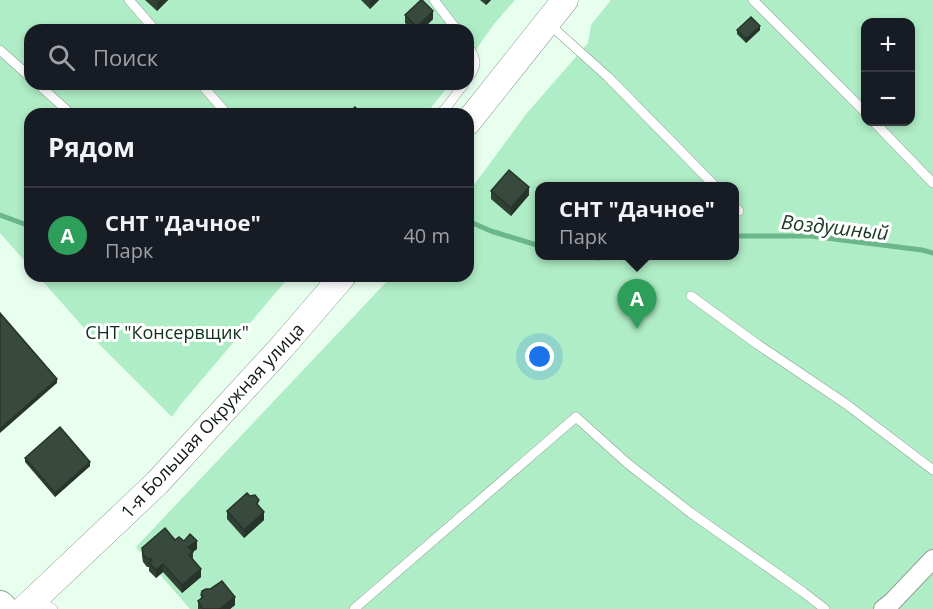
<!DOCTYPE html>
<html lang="ru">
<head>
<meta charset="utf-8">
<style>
  :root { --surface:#171b24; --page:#242831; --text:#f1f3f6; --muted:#9ea1a6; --line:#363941; --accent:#bb49a4 }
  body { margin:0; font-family:"Open Sans",sans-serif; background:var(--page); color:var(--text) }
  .controls { position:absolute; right:18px; top:18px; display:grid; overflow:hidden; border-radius:12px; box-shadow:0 3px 9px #0003 }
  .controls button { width:54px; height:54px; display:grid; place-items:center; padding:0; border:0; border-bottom:2px solid var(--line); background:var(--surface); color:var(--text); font:30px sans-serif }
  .you { position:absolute; left:540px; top:357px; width:21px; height:21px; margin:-15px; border:4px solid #fff; border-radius:50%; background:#1a73e8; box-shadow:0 0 0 9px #1a73e833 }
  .badge { display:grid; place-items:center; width:39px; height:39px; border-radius:50%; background:var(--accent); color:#fff; font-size:20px; font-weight:700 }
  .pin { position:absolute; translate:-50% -50px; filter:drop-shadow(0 2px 3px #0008) }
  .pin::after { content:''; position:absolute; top:32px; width:21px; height:18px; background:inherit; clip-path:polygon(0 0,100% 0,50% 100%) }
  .popup { position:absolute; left:535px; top:182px; width:204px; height:78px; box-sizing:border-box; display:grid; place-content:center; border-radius:12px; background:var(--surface); filter:drop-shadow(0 2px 4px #0005); font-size:20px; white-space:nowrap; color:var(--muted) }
  .popup b { font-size:22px; color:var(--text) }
  .popup::after { content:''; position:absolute; left:50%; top:100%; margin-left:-12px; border:12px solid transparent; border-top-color:var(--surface) }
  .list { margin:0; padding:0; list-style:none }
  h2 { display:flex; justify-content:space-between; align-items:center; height:78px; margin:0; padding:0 24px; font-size:26px }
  h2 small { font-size:20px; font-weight:400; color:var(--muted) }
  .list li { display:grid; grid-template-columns:39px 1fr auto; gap:18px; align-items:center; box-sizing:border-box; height:96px; padding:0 24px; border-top:2px solid var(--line) }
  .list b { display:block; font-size:22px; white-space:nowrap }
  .list p { margin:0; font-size:20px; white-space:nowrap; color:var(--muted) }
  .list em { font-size:20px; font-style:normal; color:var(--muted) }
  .icon { flex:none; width:33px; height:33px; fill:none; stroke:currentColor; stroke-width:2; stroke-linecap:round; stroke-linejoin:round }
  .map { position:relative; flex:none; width:933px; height:609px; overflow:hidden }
  .search { position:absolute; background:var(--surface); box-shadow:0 3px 9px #0003; left:24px; top:24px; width:450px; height:66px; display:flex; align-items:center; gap:15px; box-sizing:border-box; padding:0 21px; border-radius:18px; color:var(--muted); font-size:22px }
  .panel { position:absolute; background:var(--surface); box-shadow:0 3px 9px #0003; left:24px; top:108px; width:450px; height:174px; border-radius:18px }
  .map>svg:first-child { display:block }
</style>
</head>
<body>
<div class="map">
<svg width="933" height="609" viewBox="0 0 933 609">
  <rect width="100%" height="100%" fill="#e8feef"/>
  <g fill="#afedc6" fill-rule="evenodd">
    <path d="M0,0H515L494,24L468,61V30H30V84H450L426,114H30V267L0,233Z"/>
    <path d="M611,0H933V609H190L136,547L392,276H468V193L527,113L588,43L591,25ZM866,22H910V122H866ZM540,186H734V256H540Z"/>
    <path d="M38,276H290L181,404L172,417L92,337Z"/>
  </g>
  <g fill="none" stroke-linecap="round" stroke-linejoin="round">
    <g stroke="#6bb789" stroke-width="5">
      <path d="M0,215L30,226"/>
      <path d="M468,221L491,231L540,246"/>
      <path d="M734,236H810L922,250L933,253"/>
      <path d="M583,256L599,258L611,256"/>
    </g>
    <g stroke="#8ea295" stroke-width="10">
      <g id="lane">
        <path d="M129,0L155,30"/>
        <path d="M434,0L457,30"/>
        <path d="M753,0L866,113"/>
        <path d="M549,24L608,77L715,186"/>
        <path d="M468,46C477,60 478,65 468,78"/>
        <path d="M0,50L30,77"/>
        <path d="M38,84L71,114"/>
        <path d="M201,84L227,114"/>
        <path d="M439,114L445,109L464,84"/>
        <path d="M874,122L933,183"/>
        <path d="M734,206L739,211"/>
        <path d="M691,296L757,344L846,404L933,470"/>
        <path d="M37,600L53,609"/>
        <path d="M354,609L576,417L627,463L691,513L803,592L825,609"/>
      </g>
    </g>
    <g stroke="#8ea295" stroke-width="20">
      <path id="street" d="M883,609L892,602L933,559"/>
    </g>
    <g stroke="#8ea295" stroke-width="27">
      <g id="secondary">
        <path d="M468,122L565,0"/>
        <path d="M24,609L157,483L282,347L343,276"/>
      </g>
    </g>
    <g stroke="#8ea295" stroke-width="30">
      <path id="primary" d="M0,605L4,609"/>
    </g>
    <use href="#lane" stroke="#fff" stroke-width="9"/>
    <use href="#street" stroke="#fff" stroke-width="18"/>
    <use href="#secondary" stroke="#fff" stroke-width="26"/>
    <use href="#primary" stroke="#fff" stroke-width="28"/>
  </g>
  <g fill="#304035">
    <path d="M145,0H168L157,11Z"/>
    <path d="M361,0H379L370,9Z"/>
    <path d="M480,0H491L486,5Z"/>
    <path d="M405,15L433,19L422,30H413L405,23Z"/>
    <path d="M737,30H760L746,43L737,34Z"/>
    <path d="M491,191L529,195L511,216L491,199Z"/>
    <path d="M25,458L90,466L55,497L25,462Z"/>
    <path d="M259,506L264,520L244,538L227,519V511Z"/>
    <path d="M175,540L184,541L197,549L193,552V560L201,577L182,593L163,572L156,578L149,571V567H147L143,562L142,556V548Z"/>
    <path d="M201,595L235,605L230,609H198V601L201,599Z"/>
  </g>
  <g fill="#27342b">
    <path d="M160,0H168L157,11V3Z"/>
    <path d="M371,0H379L370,9V1Z"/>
    <path d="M486,0H491L486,5Z"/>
    <path d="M433,11V19L422,30H417V27Z"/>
    <path d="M760,26V30L746,43V39Z"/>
    <path d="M529,187V195L511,216V208Z"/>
    <path d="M57,379V383L0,433V429Z"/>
    <path d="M90,462V466L55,497V493Z"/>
    <path d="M264,512V520L244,538V530Z"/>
    <path d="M197,541V549L188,555V547Z"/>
    <path d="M163,564V572L156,578V570Z"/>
    <path d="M201,569V577L182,593V585Z"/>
    <path d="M235,597V605L230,609H219Z"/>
  </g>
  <g fill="#384a3e" stroke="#27342b" stroke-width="1.5">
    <path d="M421,0H422L433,11L417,27L405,15Z"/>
    <path d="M751,17L760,26L746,39L737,30Z"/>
    <path d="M355,107L361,114H347Z"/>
    <path d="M509,170L529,187L511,208L491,191Z"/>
    <path d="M0,313L57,379L0,429Z"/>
    <path d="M60,427L90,462L55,493L25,458Z"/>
    <path d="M247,493L250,496L255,495L259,500L257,504L264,512L244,530L227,511Z"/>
    <path d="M165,528L175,540L179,537L184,541L190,534L197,541L188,547L193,552L189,555L201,569L182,585L163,564L156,570L149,563L152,560L151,559H147L143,554L142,548Z"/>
    <path d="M222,581L235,597L219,609H203L198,601L203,597L201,595L202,591L206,589H210Z"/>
  </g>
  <g text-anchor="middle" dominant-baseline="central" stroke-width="6" stroke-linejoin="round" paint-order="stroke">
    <g font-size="18" fill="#0f311e" stroke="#fff">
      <text x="167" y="332">СНТ "Консервщик"</text>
    </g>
    <g font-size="18" fill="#131b16" stroke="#fff">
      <text transform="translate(212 420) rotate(-47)">1-я Большая Окружная улица</text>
    </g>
    <g font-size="20" font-style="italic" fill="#183926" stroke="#fff">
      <text transform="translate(835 227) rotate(6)">Воздушный</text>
    </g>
  </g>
</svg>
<div class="controls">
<button>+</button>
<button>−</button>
</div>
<div class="you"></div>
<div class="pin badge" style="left:637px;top:329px;background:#2e9e5b">A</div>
<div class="popup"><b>СНТ &quot;Дачное&quot;</b>Парк</div>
<div class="search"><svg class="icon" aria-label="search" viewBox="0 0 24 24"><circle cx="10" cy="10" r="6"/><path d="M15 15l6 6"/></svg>Поиск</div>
<section class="panel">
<h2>Рядом<small></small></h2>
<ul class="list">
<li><span class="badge" style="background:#2e9e5b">A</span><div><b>СНТ &quot;Дачное&quot;</b><p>Парк</p></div><em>40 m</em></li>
</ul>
</section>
</div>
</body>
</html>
